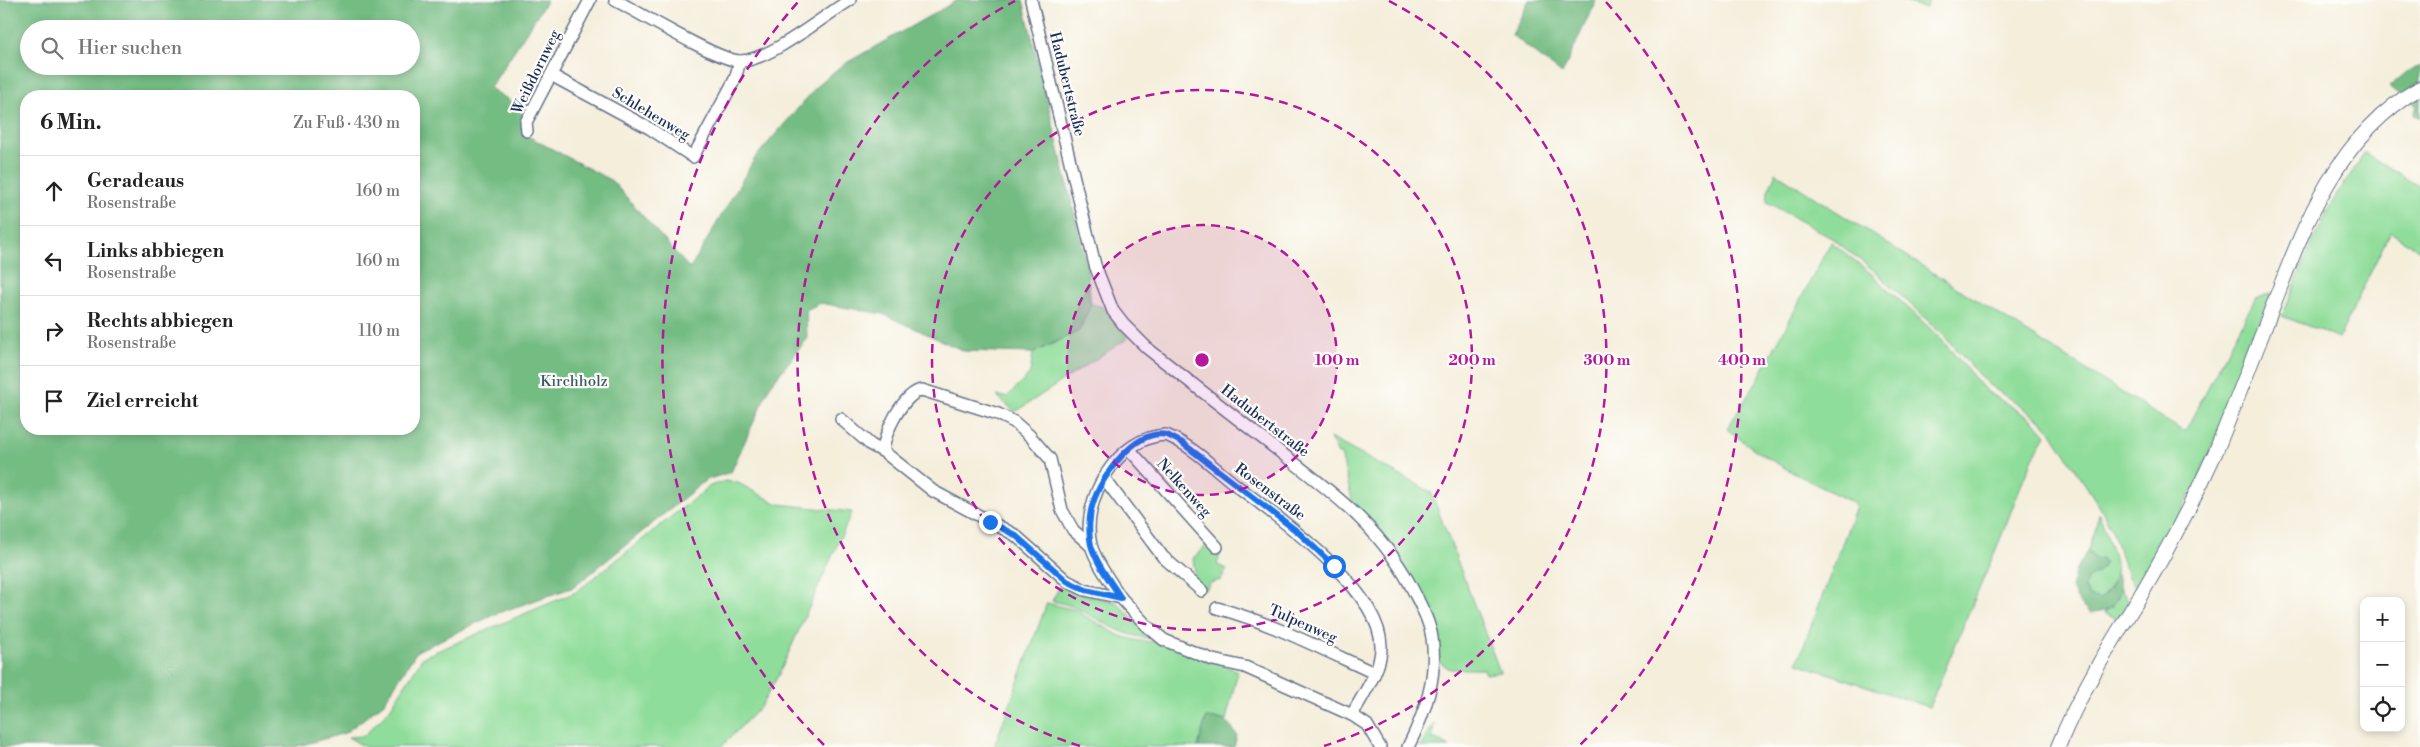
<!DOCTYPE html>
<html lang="de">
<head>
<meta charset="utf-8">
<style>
  :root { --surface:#fff; --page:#f2f2f2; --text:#222; --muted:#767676; --line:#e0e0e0 }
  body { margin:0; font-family:"Libre Bodoni",serif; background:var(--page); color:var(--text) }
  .controls { position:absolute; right:15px; bottom:15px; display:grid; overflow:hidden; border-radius:10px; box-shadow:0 2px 8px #0003 }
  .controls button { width:45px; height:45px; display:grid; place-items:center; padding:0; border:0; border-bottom:1px solid var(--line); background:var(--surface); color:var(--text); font:25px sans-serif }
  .stop { position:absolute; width:15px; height:15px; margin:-11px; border:4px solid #1a73e8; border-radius:50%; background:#fff }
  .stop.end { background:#1a73e8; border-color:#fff; box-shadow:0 1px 5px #0008 }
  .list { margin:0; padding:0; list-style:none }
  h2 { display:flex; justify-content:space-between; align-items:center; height:65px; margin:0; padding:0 20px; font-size:21px }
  h2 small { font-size:16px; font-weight:400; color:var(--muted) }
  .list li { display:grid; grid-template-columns:32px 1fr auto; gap:15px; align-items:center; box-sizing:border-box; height:70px; padding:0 20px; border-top:1px solid var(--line) }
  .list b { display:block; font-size:19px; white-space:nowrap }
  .list p { margin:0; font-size:16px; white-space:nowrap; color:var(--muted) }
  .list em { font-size:16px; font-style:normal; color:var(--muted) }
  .icon { flex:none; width:28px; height:28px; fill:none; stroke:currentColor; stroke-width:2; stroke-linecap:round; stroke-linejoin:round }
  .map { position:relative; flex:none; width:2420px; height:747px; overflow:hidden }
  .search { position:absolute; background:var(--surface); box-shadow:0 2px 8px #0003; left:20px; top:20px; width:400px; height:55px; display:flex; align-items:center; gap:12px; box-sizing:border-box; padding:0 18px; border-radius:28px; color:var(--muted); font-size:19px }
  .panel { position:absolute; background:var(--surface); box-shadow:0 2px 8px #0003; left:20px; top:90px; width:400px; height:345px; border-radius:20px }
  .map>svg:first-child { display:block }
</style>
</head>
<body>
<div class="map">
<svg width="2420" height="747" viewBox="0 0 2420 747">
  <rect width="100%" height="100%" fill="#fdfcf7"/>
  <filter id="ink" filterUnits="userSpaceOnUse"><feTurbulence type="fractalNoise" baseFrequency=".02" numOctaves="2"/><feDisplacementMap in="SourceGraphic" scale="10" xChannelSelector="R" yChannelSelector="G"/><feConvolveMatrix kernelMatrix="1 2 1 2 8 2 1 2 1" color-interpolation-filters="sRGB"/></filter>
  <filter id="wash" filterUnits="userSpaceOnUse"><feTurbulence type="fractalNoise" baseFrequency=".0096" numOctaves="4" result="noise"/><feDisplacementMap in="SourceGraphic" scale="20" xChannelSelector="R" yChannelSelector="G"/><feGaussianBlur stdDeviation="1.12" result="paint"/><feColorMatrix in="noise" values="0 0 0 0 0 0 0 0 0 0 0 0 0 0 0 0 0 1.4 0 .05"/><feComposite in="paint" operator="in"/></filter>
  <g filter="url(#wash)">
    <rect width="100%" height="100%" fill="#f4eedb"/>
    <g fill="#8fdd9a" stroke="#55867c">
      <path d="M1898,0H1930L1926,8Z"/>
      <path d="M2365,153L2420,187V250L2390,232L2339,338L2282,316L2309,250L2334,199Z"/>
      <path d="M1776,173L2181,430L2185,431L2255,299L2272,293L2197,484L2137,588L2128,577L2113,533L2103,512L2052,433L2042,421L1986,383L1944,336L1877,273L1833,239L1767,202L1768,191Z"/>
      <path d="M1831,242L1873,275L1941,339L1986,391L2033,420L2046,435C2025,468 2014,506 1999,542C1976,597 1952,652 1929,707L1797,663L1856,507L1850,501C1806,480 1765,460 1727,429L1758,379Z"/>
      <path d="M1091,304L1103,307L1128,338L1015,412L997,396L1007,397L1030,374L1033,353L1079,331Z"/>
      <path d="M1330,438L1431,492L1500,672L1486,674L1484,669H1450L1439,662L1434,637L1393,549L1353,504L1341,454H1338Z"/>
      <path d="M725,481L738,483L778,504L852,512L779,674L761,706L721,747H365L348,737L364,736L390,709L423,657L576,592L710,486Z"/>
      <path d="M2099,513C2102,523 2119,565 2116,574C2113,583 2107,592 2100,600L2089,596L2085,587L2086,579L2099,571L2100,560L2096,559L2088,550L2095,531Z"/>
      <path d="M1210,542L1220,554L1217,565L1227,569L1221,580L1210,583L1206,590L1190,580L1195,573L1193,558Z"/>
      <path d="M1061,584L1084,595L1116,602L1149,633L1146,638C1108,633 1087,606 1052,601Z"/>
      <path d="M2121,589L2129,601L2118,619L2104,612L2113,607Z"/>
      <path d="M1047,603L1075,610L1120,636L1139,641L1164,642L1238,671L1226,720L1206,718L1198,747H994Z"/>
      <path d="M1434,724L1432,737L1450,747H1420Z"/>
    </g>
    <g fill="#73bc82" stroke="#477670" fill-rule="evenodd">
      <path d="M0,0H547L490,88L520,107L524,134L612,181L690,269L755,158L819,84L841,66L958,0H1023L1087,266L1091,304L1079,331L1033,353L964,351L883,314L820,303L806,310L807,339L770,386L731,472L706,480L574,587L498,613L417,651L383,704L345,733L295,747H0ZM29,29H411V66H29ZM26,96H414V429H26Z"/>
      <path d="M1529,0H1596L1562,74L1512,35Z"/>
      <path d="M2420,66V118L2414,114L2417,105L2389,87L2408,71Z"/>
      <path d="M2088,550L2096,559L2102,558L2105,563L2099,571L2087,579L2085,587L2089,596L2100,599L2109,590L2116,573L2121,589C2114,607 2110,612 2090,613L2081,606L2071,588L2076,570Z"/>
      <path d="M1206,718L1226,720L1237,735L1234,747H1198Z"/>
    </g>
  </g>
  <g filter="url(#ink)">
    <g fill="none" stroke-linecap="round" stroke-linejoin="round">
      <g stroke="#67728a" stroke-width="14">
        <g id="minor">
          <path d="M615,0C638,12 720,62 741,61C770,60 824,16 850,0"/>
          <path d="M1031,0L1095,265L1113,311L1124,325L1147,348C1186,379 1226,410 1266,441C1326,488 1382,525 1416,596C1423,609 1430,623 1432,638C1438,677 1425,713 1408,747"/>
          <path d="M551,75L649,128L693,157L735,79L740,61"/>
          <path d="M527,131L526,122L531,113L590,0"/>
          <path d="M841,419L871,445L884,452L933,491L1015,535L1067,581L1085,590L1121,598L1147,626L1164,640L1213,660L1245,667L1352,715L1367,725L1380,747"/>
          <path d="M1129,449L1217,547"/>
          <path d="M884,452C882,434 904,393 922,390L998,414L1014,422L1030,436L1050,459L1062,510L1073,530L1091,546"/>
          <path d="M1104,478L1163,557L1202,591"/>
          <path d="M1121,598C1111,582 1096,563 1091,545C1080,500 1118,436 1166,435C1193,446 1215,469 1237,486C1279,518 1380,589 1381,646C1382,669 1363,694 1352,715"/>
          <path d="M1217,608C1272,623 1322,649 1374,673"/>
        </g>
      </g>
      <g stroke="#67728a" stroke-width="16">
        <path id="major" d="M2058,747C2080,692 2111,643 2142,593C2169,547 2194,500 2216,451C2233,409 2250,366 2266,324C2300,236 2333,137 2420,88"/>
      </g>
      <use href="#minor" stroke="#fff" stroke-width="11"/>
      <use href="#major" stroke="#fff" stroke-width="14"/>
    </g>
  </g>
  <g fill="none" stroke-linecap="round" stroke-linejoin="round" filter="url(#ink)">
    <path stroke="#1a73e8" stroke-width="6" d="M990,522L1015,535L1067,581L1086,590L1121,598C1111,582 1096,563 1091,545C1088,532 1089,515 1093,503C1101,477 1135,428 1167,435C1172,437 1176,440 1181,442L1298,532L1334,566"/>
  </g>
  <circle cx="1202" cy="360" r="135" fill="#b5179e" fill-opacity=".12"/>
  <g fill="none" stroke="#b5179e" stroke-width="2.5" stroke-dasharray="9 6">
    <circle cx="1202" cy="360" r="135"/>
    <circle cx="1202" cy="360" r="270"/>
    <path d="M1080 746A405 405 0 0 1 1015 1M1389 1A405 405 0 0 1 1324 746"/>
    <path d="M824 745A540 540 0 0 1 798 2M1606 2A540 540 0 0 1 1580 745"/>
  </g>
  <g text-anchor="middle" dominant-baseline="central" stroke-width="4.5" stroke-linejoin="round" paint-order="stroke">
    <g font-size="15" fill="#1b2f5e" stroke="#fdfcf7">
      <text transform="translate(536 72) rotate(-64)">Weißdornweg</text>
      <text transform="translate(1067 84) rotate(76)">Hadubertstraße</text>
      <text transform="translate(651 114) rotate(31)">Schlehenweg</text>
      <text transform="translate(1265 421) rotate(38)">Hadubertstraße</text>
      <text transform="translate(1184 488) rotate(48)">Nelkenweg</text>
      <text transform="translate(1270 492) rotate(37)">Rosenstraße</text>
      <text transform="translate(1303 624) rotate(24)">Tulpenweg</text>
    </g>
    <g font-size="15" fill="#385a6d" stroke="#fdfcf7">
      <text x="574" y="381">Kirchholz</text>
    </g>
  </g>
  <circle cx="1202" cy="360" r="8" fill="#b5179e" stroke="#fdfcf7" stroke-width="2.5"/>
  <g font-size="15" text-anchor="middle" font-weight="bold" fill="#b5179e" stroke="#fdfcf7" stroke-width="4.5" stroke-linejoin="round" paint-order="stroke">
    <text x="1337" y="365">100 m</text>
    <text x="1472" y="365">200 m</text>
    <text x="1607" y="365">300 m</text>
    <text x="1742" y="365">400 m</text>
  </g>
</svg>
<div class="controls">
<button>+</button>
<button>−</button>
<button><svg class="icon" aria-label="locate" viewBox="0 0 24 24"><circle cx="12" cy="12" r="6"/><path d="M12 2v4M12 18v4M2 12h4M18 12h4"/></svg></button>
</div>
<div class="stop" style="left:1334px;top:566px"></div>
<div class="stop end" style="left:990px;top:522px"></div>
<div class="search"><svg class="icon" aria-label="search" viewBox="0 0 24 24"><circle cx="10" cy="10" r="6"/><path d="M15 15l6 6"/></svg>Hier suchen</div>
<section class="panel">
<h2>6 Min.<small>Zu Fuß · 430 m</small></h2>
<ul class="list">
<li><svg class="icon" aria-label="ahead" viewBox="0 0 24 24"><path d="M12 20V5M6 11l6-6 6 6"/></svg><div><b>Geradeaus</b><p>Rosenstraße</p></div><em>160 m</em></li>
<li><svg class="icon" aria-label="left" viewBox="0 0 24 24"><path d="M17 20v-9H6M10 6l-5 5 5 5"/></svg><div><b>Links abbiegen</b><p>Rosenstraße</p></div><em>160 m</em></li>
<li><svg class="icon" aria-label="right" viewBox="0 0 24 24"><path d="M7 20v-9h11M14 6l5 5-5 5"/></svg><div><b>Rechts abbiegen</b><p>Rosenstraße</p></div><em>110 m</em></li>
<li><svg class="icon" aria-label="arrive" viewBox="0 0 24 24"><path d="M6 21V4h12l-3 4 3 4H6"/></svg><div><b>Ziel erreicht</b></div></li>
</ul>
</section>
</div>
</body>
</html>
